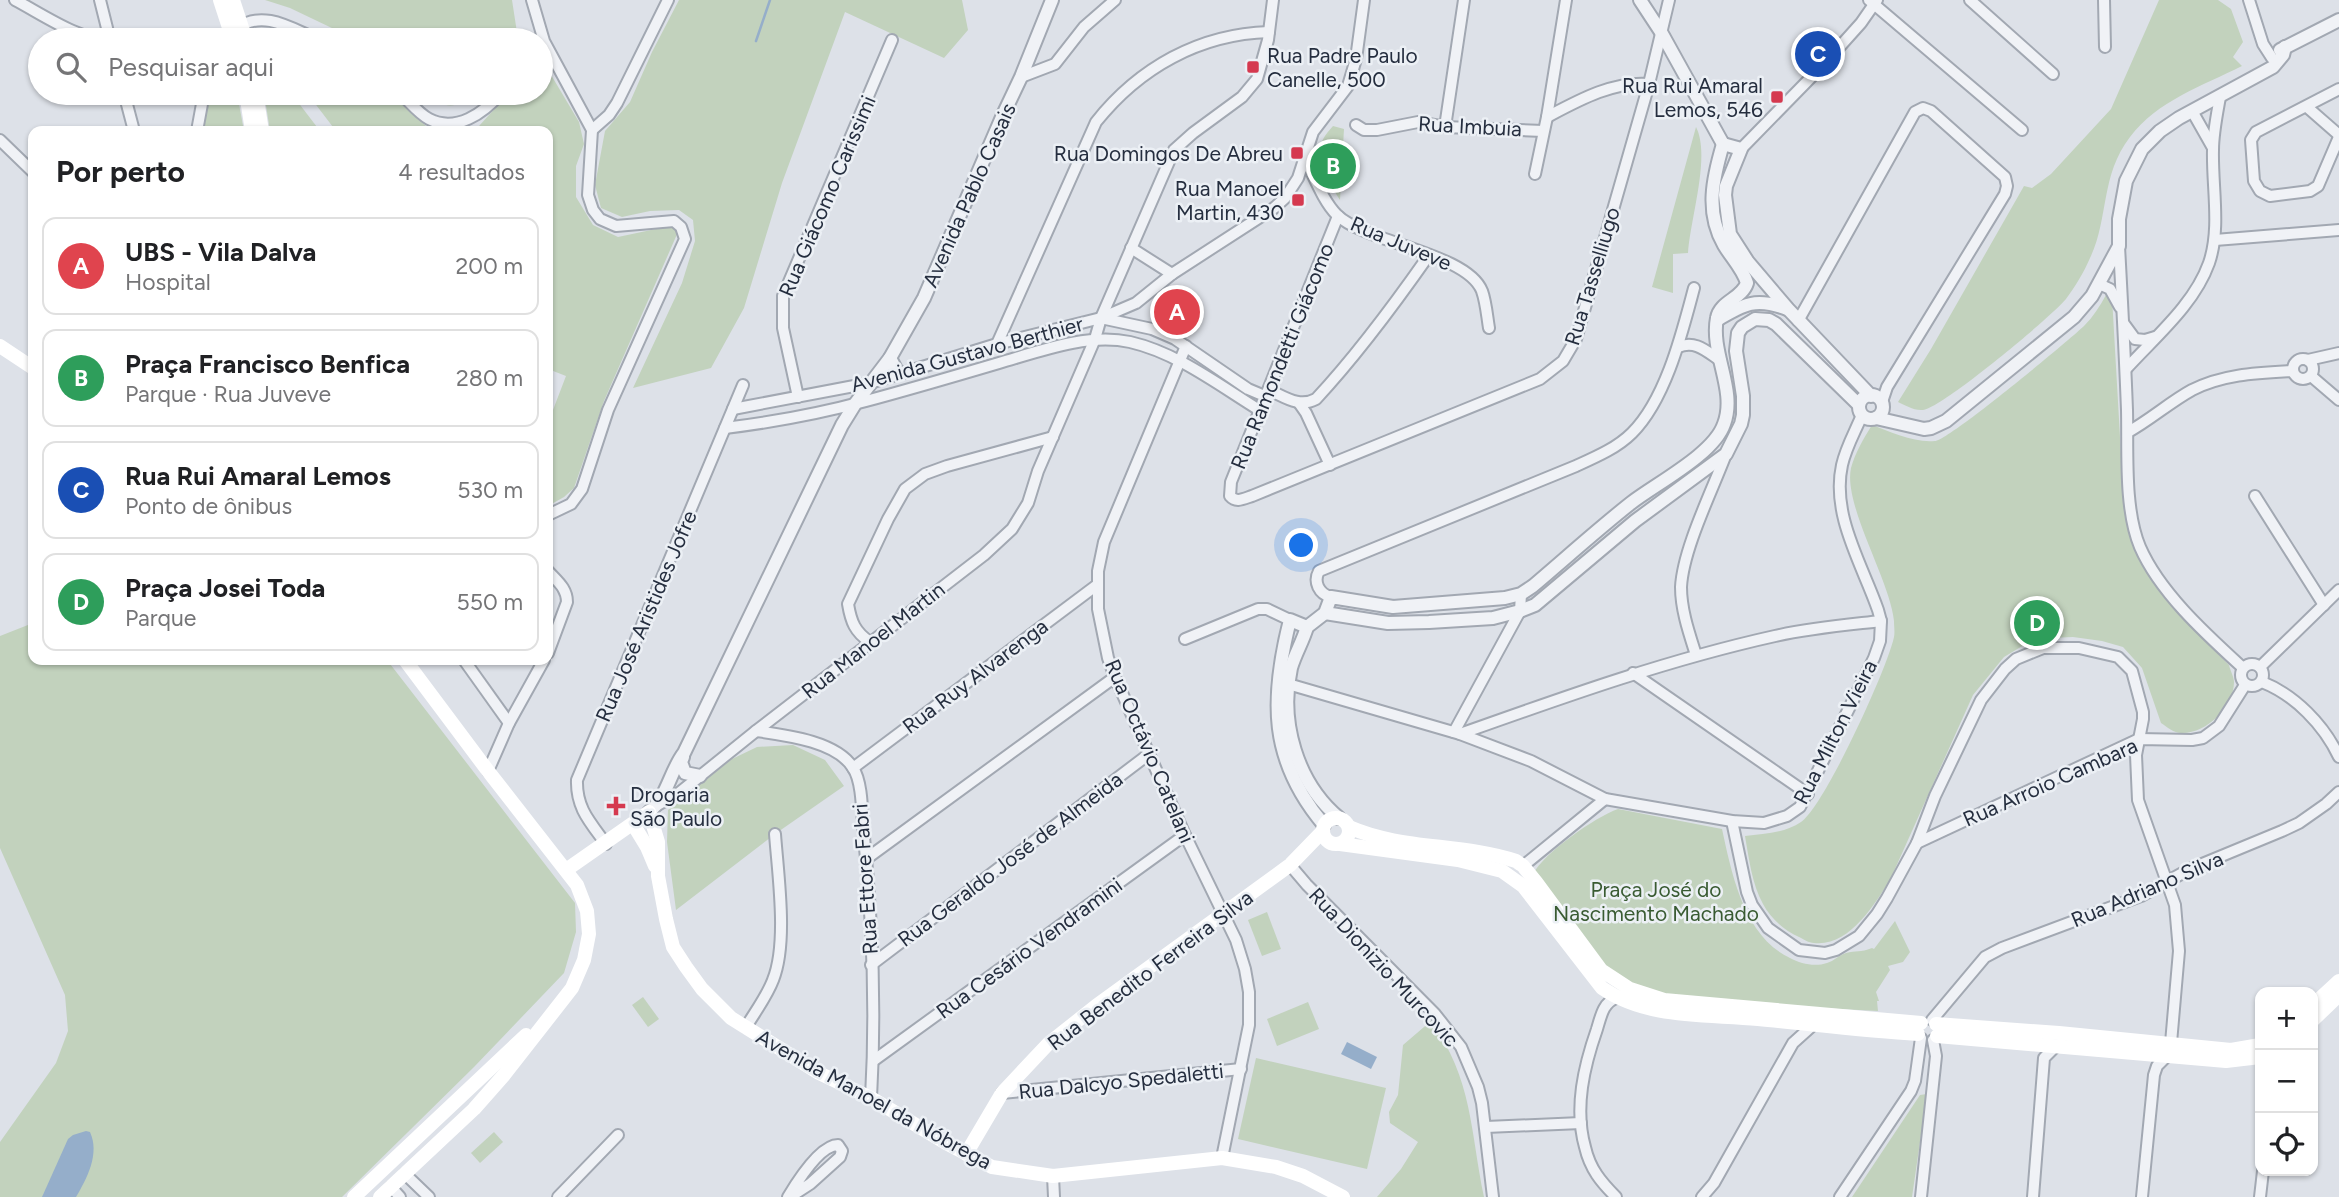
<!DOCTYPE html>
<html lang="pt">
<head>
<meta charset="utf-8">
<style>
  :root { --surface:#fff; --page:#f2f2f2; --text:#202124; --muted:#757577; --line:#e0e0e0; --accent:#ea580c }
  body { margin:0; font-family:Figtree,sans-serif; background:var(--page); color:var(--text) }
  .controls { position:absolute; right:21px; bottom:21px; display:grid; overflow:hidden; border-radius:14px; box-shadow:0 2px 5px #0004 }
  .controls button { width:63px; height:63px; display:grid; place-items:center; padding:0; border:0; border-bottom:2px solid var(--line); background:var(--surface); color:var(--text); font:35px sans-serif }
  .you { position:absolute; left:1302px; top:546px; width:24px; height:24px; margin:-18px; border:5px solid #fff; border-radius:50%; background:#1a73e8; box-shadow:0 0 0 10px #1a73e833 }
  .badge { display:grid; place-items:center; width:46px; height:46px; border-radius:50%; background:var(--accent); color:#fff; font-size:23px; font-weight:700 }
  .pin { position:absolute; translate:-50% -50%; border:4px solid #fff; box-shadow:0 2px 7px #0006 }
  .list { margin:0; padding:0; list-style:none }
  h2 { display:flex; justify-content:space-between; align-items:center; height:91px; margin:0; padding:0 28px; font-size:30px }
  h2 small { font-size:23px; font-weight:400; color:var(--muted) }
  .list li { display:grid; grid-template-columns:46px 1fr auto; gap:21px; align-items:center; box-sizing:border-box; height:98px; margin:0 14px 14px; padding:0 14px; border:2px solid var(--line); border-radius:14px }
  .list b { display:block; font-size:26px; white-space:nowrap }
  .list p { margin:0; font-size:23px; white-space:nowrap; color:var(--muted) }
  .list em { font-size:23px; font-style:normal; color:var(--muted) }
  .icon { flex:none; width:38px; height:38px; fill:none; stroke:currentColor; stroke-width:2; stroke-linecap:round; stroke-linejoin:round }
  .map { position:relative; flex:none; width:2339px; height:1197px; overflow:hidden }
  .search { position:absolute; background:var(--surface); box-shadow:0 2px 5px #0004; left:28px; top:28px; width:525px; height:77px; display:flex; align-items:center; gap:18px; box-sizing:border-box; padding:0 24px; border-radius:38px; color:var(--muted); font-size:26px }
  .panel { position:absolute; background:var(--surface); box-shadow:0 2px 5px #0004; left:28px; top:126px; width:525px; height:539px; border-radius:14px }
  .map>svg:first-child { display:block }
</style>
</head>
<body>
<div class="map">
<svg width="2339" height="1197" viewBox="0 0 2339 1197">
  <rect width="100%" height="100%" fill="#dde1e8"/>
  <g fill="#c2d2bd">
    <path d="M265,0H512L518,39L357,40L290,8Z"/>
    <path d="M679,0H962L968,30L944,58L845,12L782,183L744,308L711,368L633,388L682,283L695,241L693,220L679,210L650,211L622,217L601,208L595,185L605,131L630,102L652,52Z"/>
    <path d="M2159,0H2218L2231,9L2243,42L2233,57L2242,66C2202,86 2157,101 2130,137C2100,176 2109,219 2090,258C2084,272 2075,287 2066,299C2051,317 1942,408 1923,410C1914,411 1905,405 1898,402L1931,349L2024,186L2032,188L2051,174L2111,109Z"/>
    <path d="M541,58L579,122L584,144L576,166V197L593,225L618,237L670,226L678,232L604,401L574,488L564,497L548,506V423L566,376L548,369V131H456L479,126L509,93H541Z"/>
    <path d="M209,93H237L244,131H201Z"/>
    <path d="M264,93H291L320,131H270Z"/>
    <path d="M307,93H392L426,126L445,131H336Z"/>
    <path d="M426,93H474C456,110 444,109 426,93Z"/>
    <path d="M1333,126L1344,129L1340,200C1332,188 1318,159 1321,146C1322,138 1328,132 1333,126Z"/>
    <path d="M1696,127C1711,156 1690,219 1688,253L1673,254V293L1652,287Z"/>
    <path d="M2106,295L2112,297L2124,507C2126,520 2128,533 2133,545C2154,592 2194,629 2229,665C2230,670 2234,677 2234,682C2234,707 2206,734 2181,733C2174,733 2167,727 2161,723L2142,668L2123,647L2102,641L2073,637L2049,638L2024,645L2004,657L1973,695L1890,880C1874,905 1849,947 1814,943C1809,943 1803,939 1799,937C1784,930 1771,919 1763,904C1752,884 1749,859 1745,836C1764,834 1785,833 1801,822C1824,807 1888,667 1894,637C1895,633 1894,626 1894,621C1890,580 1843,505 1851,468C1855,453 1864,438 1872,425C1891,432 1914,443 1935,441C1949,440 2067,342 2084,326C2093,317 2100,306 2106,295Z"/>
    <path d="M33,623V660H387L575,903L576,932L564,973L474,1067L342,1197H0V1142L56,1063L68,1031L65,995L0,848V636Z"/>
    <path d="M793,745L825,760L844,786L775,834L676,910L667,842L668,810L732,759L757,747Z"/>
    <path d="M1618,809L1722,829C1732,875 1744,936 1790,958C1801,964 1815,967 1827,963C1834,961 1839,955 1846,953C1856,950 1860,953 1872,948L1874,949L1895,921L1910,952L1903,962L1888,966L1890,970L1876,992L1879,1001H1877L1878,1011L1781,1006L1644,992L1614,976L1533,874C1544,853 1595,817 1618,809Z"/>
    <path d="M1267,912L1281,949L1262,956L1248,920Z"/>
    <path d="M643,997L659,1019L648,1027L632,1005Z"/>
    <path d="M1308,1002L1319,1029L1277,1046L1267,1019Z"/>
    <path d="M1431,1021C1473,1080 1470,1130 1484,1197H1377L1401,1169L1418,1142L1390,1123L1389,1112L1398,1095L1403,1045Z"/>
    <path d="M1256,1058L1386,1088L1367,1169L1238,1139Z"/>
    <path d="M1927,1094L1912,1197H1852L1920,1095Z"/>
    <path d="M494,1132L503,1142L480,1163L471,1153Z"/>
  </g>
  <g fill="#95aeca">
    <path d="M1347,1042L1377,1057L1371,1069L1341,1054Z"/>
    <path d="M86,1131L90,1132C100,1154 87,1178 76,1197H42L68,1139L73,1135Z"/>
  </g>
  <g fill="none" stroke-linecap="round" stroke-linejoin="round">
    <path stroke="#95aeca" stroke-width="2.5" d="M756,41L770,0"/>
    <g stroke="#a2a8b2" stroke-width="14">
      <g id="minor">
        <path d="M15,0C42,14 80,41 110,40"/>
        <path d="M100,0L110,40"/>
        <path d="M532,0L544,41L592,130L588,195L593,210L600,219L616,226L674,221L681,227L685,239L608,410L582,489L571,504L548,515"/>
        <path d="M1869,0L2022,130"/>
        <path d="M1970,0L2053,74"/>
        <path d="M2104,0L2105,47"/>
        <path d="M2249,0L2263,44L2272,58"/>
        <path d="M237,28C264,9 292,29 319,40"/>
        <path d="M1021,77L1055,64L1084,27L1115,0"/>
        <path d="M2339,89L2256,132L2251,140L2254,181L2260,191L2270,196L2310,191L2318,186L2339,137"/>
        <path d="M124,93L134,131"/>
        <path d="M400,93C409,101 418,113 429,119C456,133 484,113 501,93"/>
        <path d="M2307,107L2339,135"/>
        <path d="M2192,111L2213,148"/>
        <path d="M1547,117C1579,100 1613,81 1649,84"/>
        <path d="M1356,125L1364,130H1377L1418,122L1445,127L1543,131"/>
        <path d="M1445,127L1464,0"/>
        <path d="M592,130L609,115L617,103L668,0"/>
        <path d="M197,131L204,93"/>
        <path d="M0,140L33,172"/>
        <path d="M1741,149L1826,62L1861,23L1877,0"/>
        <path d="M1305,159C1314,176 1323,201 1337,215C1366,243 1467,253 1482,291C1486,302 1487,316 1489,328"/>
        <path d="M1535,174L1547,117L1566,0"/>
        <path d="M1338,216L1231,482L1230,496C1236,503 1243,499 1252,496L1540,379L1563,361L1576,339L1649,84L1669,0"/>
        <path d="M2215,240L2339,230"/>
        <path d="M2119,246C2122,301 2125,355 2127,410C2128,452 2124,509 2140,547C2160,593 2207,635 2243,668"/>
        <path d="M1131,248L1172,274"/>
        <path d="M2099,284L2110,289L2120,307"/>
        <path d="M1101,318L1136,303L1172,274L1274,208L1285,198L1298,178L1313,132L1348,86L1356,59L1364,0"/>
        <path d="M1798,321L1915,112L1923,108L1931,111L2005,177L2007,186L2005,194L1887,387L1882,402"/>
        <path d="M2124,324L2135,339L2145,340L2155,337"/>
        <path d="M997,344L1096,122C1139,68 1199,34 1269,32"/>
        <path d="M1186,346L1104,542L1098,571V609L1108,658L1115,677L1185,835L1236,940L1245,969L1249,992V1025L1222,1158"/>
        <path d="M1678,347C1696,340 1706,351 1721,361"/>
        <circle cx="2303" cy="369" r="10"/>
        <path d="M2308,360L2339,353"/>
        <path d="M2126,369C2155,337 2194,305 2209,263C2221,228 2212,187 2213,150C2213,133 2217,114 2220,97"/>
        <path d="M2311,376L2339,400"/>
        <path d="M1269,390C1285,397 1299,408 1316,399C1358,354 1394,305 1429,255"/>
        <path d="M798,397L783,328V296L892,40"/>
        <path d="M1299,403L1306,413L1330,465"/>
        <path d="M733,409L870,383L997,344L1101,318L1152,329L1175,339L1248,389L1267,397"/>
        <path d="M725,428C774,422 818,414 866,401C911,389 955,376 999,363C1040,351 1087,333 1130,342C1178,353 1220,386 1261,411"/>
        <path d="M2128,432C2150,420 2170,402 2192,390C2224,374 2257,373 2293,371"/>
        <path d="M2255,496L2324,605"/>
        <path d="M548,571C557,581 567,588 567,602L548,653"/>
        <path d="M1331,597C1319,594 1313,582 1319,571L1576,466C1596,457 1617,448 1632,433C1666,399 1682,333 1694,288"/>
        <path d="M1185,639L1258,609H1267L1290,620"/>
        <path d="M870,642C855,632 851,622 848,604L888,519L905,489L925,474L947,466L1053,437"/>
        <path d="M1696,655C1689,633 1681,610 1681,587C1683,549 1712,491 1726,454"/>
        <path d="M464,660L509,723"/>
        <circle cx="2252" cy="675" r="11"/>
        <path d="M2260,667L2339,590"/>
        <path d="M1633,673L1808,794"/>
        <path d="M2262,682C2295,695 2324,725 2339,757"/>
        <path d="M1288,684L1460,734L1531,761L1605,799L1732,821L1764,823L1787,816L1800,807L1874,658L1880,641L1881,621L1878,610C1862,564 1831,515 1842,465C1846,447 1855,432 1862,415"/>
        <path d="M756,731C784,735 837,741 853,768C862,781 862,810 863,826C872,913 876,1011 871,1098"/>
        <path d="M1454,732L1520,611L1521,594"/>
        <path d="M1460,734C1564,697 1667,660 1775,636C1810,628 1846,625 1881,621"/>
        <path d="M853,768L1097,585"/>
        <path d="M488,771L509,723L544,660"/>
        <path d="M656,806L679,793L756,731L984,555L1012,529L1028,503L1038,471L1095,339L1101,318L1174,150L1193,133L1242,97L1257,79L1268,40L1273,0"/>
        <path d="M1732,821L1747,892L1752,905L1768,928L1799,950L1825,953L1836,950L1859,936L1877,914L1887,898L1917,843L1935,796L1981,700L2005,669L2016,659L2043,648H2079L2118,657L2132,671L2143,712V719L2136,755L2138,800L2175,905L2179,951L2171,1043"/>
        <path d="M1917,843L2139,739L2192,740L2203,738L2219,726L2245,685"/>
        <path d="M606,844C590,822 576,808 577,780L743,385"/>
        <path d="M866,859L1115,677"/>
        <path d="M1290,865L1307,885L1435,1014L1461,1047L1478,1087L1482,1103L1493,1197"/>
        <path d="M1523,866L1605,799"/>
        <path d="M871,965L1149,754"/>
        <path d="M1616,998C1603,1003 1601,1016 1597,1029C1584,1066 1574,1108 1585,1147C1590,1169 1601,1182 1616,1197"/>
        <path d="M1932,1020L1985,957L2002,948L2141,896L2190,869L2282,831L2299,823L2326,804L2339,792"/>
        <path d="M746,1027C755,1012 767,996 773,980C788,943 778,875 775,834"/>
        <path d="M873,1061L1185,835"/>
        <path d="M1002,1093L1241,1069"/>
        <path d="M1486,1127L1581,1123"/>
        <path d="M405,1174L429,1197"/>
        <path d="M1053,1176L1054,1197"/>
        <path d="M391,1187L400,1197"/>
        <path d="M558,1197L618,1135"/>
        <path d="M788,1197C797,1182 820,1145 838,1145L842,1151L840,1157L810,1184L790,1197"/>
        <path d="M1702,1197L1714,1183L1793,1043L1813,1025"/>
        <path d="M1840,1197L1911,1091L1915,1081L1921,1038"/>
        <path d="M1921,1197L1936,1056L1933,1040"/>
        <path d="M2033,1197L2044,1058L2055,1047"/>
        <path d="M2142,1197L2154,1075L2157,1066L2167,1056"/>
        <path d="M2260,1197L2263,1171"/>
      </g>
    </g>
    <g stroke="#a2a8b2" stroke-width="16">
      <g id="tertiary">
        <path d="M1640,0L1661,32L1723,144"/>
        <path d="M2280,50L2339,20"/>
        <path d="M1723,144L1741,149L1726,186L1725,195L1730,234L1748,262L1788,309L1871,396"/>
        <path d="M1717,320C1744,304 1756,297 1787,309"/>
        <path d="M890,358L898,373"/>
        <circle cx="1871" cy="407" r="12"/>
        <path d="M1876,418L1924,429L1931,428L1946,421L2074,317L2092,296L2119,246V219L2126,181L2142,149L2160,131L2179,118L2273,67L2283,55L2285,47"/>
        <path d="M1325,613L1388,623L1429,622L1493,618L1520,611L1535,605L1635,521L1726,454L1741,424L1743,415V396L1736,351L1738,333L1742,327L1755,319L1769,320L1776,324L1859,405"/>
        <path d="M1307,627L1325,613L1331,597L1393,607L1505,598L1521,594L1533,586C1566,558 1598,529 1631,503C1657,483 1714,454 1724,424C1737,390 1710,353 1717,318C1720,301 1742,299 1747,283C1743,269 1731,257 1724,245C1705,212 1713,178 1723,144"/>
        <path d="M1307,627L1290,620C1270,699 1269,760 1324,825"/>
        <path d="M1307,627C1303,641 1295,654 1291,668C1279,722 1297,783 1339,818"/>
        <path d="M683,757L681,762L685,773L700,776"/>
        <path d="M649,812C667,798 670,771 684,753L842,425L855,404L890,358L924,298L1003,115L1021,77L1052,0"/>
      </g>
    </g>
    <use href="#minor" stroke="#f0f2f6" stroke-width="10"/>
    <use href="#tertiary" stroke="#f0f2f6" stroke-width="12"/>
    <g stroke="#fff" stroke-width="14">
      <path d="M220,0L233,40"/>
      <path d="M233,0L246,40"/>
      <path d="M246,93L252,131"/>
      <path d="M256,93L262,131"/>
      <path d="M0,346L33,368"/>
      <circle cx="1336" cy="831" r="13"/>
      <path d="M633,824L647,847L655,866"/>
      <path d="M1349,827C1401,850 1461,843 1516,861L1523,866L1536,882L1601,970L1630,989L1664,1000L1921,1023"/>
      <path d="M1340,844L1458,860L1502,871L1523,886L1602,988C1647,1019 1705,1014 1758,1019C1811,1024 1864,1031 1918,1034"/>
      <path d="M566,870L649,812L658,842V876L666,919L673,947L686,967L702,989L731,1018L819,1073L871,1098L946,1143L992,1167L1053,1176L1222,1158L1276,1167L1303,1176L1343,1197"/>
      <path d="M2313,1005L2339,981"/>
      <path d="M2313,1020L2339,995"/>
      <path d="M1936,1024L2059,1033L2231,1050L2260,1045"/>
      <path d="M1937,1036L2226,1061L2260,1057"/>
      <path d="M966,1154L1002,1093L1048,1044L1096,1006L1290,865L1323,831"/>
      <path d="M354,1197L526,1035"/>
      <path d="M380,1197L474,1109L504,1075L572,988L584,960L589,934L587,911L577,885L488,771L405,660"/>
    </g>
  </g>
  <g fill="#d5394f" stroke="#ecf0f5" stroke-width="2.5">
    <rect x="1246" y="60" width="14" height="14" rx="3.5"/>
    <rect x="1770" y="90" width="14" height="14" rx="3.5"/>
    <rect x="1290" y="146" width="14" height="14" rx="3.5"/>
    <rect x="1291" y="193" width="14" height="14" rx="3.5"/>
    <path d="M612.5 795.5h7v7h7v7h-7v7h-7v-7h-7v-7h7z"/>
  </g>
  <g text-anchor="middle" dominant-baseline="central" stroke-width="5" stroke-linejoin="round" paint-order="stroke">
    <g font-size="21" fill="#252e3f" stroke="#ecf0f5" text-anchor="end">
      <text x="1267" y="55" text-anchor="start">Rua Padre Paulo<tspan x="1267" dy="24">Canelle, 500</tspan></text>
      <text x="1763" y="85">Rua Rui Amaral<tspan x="1763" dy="24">Lemos, 546</tspan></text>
      <text x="1283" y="153">Rua Domingos De Abreu</text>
      <text x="1284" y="188">Rua Manoel<tspan x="1284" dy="24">Martin, 430</tspan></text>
      <text x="630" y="794" text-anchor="start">Drogaria<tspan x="630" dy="24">São Paulo</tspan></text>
    </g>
    <g font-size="21" fill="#252e3f" stroke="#ecf0f5">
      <text transform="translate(1470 126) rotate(3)">Rua Imbuia</text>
      <text transform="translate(969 195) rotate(-66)">Avenida Pablo Casais</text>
      <text transform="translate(827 196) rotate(-67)">Rua Giácomo Carissimi</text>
      <text transform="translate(1401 243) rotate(23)">Rua Juveve</text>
      <text transform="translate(1592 276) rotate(-73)">Rua Tasselliugo</text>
      <text transform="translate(967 354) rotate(-15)">Avenida Gustavo Berthier</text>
      <text transform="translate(1282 356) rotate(-68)">Rua Ramondetti Giácomo</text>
      <text transform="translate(646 616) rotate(-67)">Rua José Aristides Jofre</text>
      <text transform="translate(873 640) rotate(-38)">Rua Manoel Martin</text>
      <text transform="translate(975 676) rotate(-37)">Rua Ruy Alvarenga</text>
      <text transform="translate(1835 732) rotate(-63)">Rua Milton Vieira</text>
      <text transform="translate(1150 751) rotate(67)">Rua Octávio Catelani</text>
      <text transform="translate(2050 782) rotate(-24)">Rua Arroio Cambara</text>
      <text transform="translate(1010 859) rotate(-37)">Rua Geraldo José de Almeida</text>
      <text transform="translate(865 879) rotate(-94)">Rua Ettore Fabri</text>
      <text transform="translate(2147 889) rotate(-23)">Rua Adriano Silva</text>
      <text transform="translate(1029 948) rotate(-36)">Rua Cesário Vendramini</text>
      <text transform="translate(1384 967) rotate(47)">Rua Dionizio Murcovic</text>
      <text transform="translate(1150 970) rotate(-37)">Rua Benedito Ferreira Silva</text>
      <text transform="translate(1121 1081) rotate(-6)">Rua Dalcyo Spedaletti</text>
      <text transform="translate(874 1099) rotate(29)">Avenida Manoel da Nóbrega</text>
    </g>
    <g font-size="21" fill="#395b32" stroke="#ecf0f5">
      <text x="1656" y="889">Praça José do<tspan x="1656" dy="24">Nascimento Machado</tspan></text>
    </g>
  </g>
</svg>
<div class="controls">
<button>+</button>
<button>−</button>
<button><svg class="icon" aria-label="locate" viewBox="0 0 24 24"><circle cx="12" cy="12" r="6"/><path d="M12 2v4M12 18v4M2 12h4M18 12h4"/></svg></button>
</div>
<div class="you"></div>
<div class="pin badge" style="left:1177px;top:312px;background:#e0444e">A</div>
<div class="pin badge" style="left:1333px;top:166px;background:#2e9e5b">B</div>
<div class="pin badge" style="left:1818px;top:54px;background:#1a4fb4">C</div>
<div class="pin badge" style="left:2037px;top:623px;background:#2e9e5b">D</div>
<div class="search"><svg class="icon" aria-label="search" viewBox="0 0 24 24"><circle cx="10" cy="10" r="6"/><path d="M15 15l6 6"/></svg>Pesquisar aqui</div>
<section class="panel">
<h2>Por perto<small>4 resultados</small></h2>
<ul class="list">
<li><span class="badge" style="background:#e0444e">A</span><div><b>UBS - Vila Dalva</b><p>Hospital</p></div><em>200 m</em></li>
<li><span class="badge" style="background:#2e9e5b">B</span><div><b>Praça Francisco Benfica</b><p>Parque · Rua Juveve</p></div><em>280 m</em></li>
<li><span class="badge" style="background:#1a4fb4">C</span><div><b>Rua Rui Amaral Lemos</b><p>Ponto de ônibus</p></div><em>530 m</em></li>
<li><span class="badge" style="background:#2e9e5b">D</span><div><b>Praça Josei Toda</b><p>Parque</p></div><em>550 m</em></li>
</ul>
</section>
</div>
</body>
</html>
